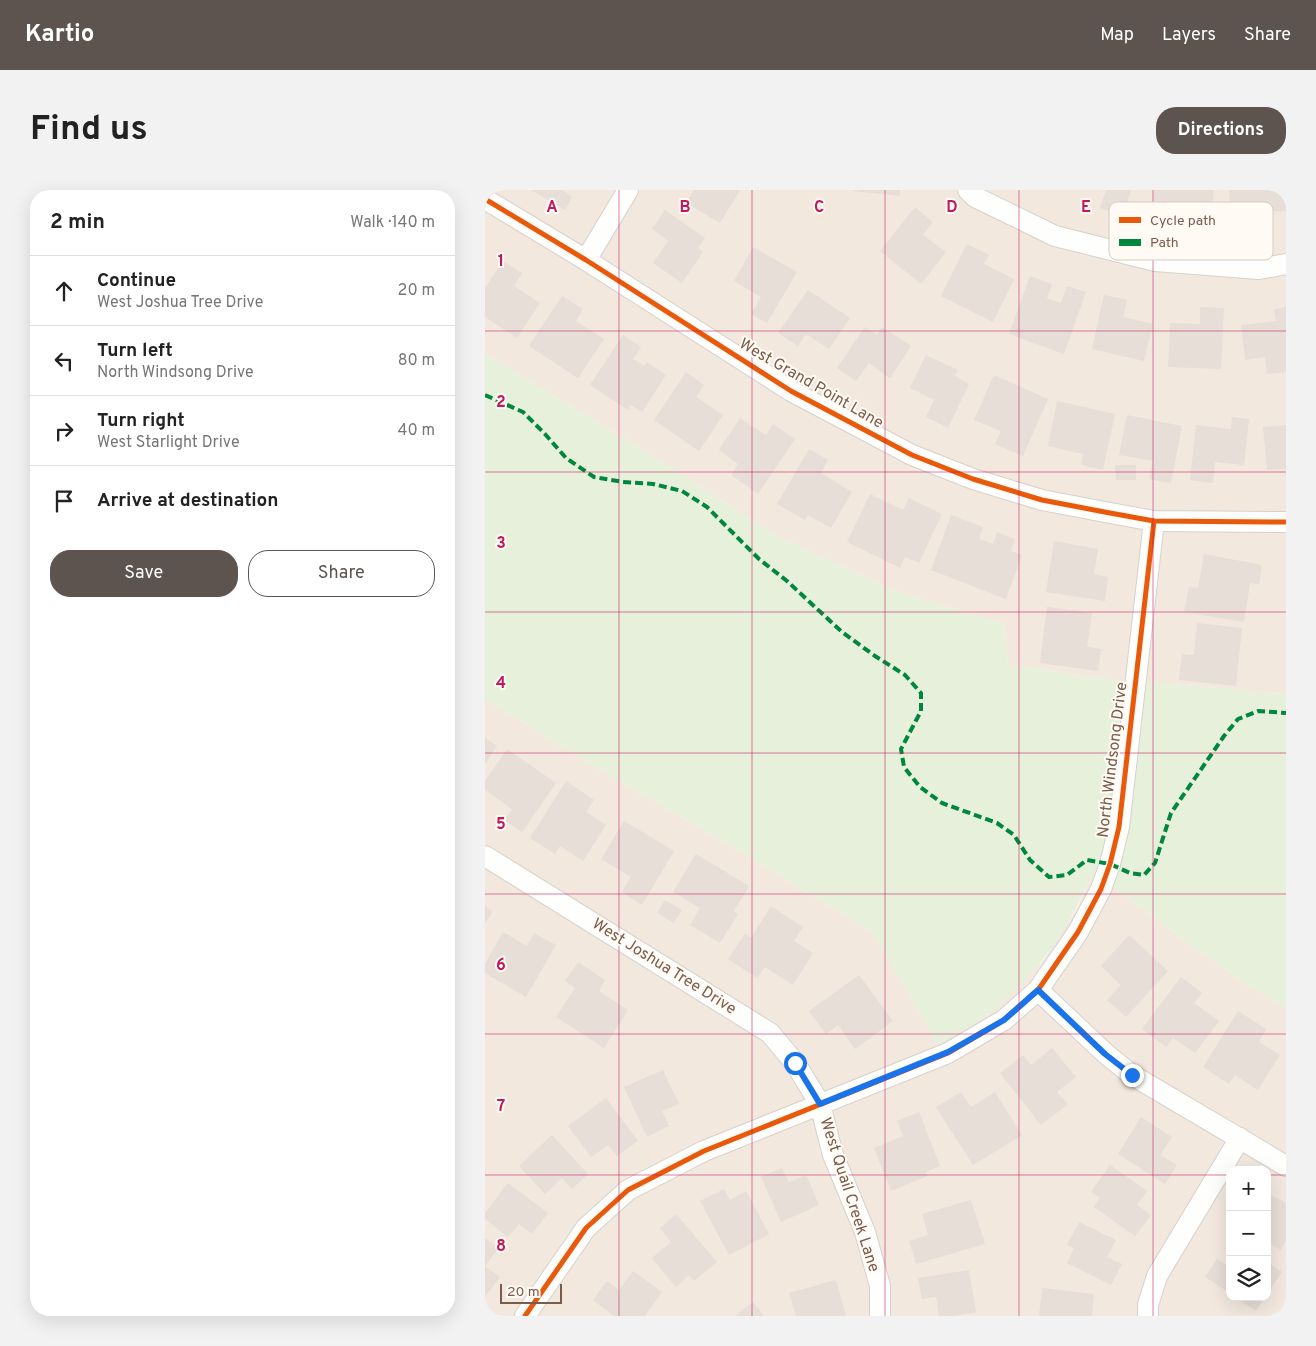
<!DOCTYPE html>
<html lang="en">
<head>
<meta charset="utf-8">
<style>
  :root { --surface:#fff; --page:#f2f2f2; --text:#222; --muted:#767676; --line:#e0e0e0; --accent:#5d544f }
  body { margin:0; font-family:Overpass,sans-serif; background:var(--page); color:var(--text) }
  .controls { position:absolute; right:15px; bottom:15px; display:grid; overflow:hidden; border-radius:10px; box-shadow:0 5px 20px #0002 }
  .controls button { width:45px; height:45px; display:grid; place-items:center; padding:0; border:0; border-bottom:1px solid var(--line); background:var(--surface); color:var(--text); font:25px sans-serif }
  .scale { position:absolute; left:15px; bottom:12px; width:62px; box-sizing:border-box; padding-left:5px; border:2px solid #7a5c4d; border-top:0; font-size:14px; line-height:18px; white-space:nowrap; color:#7a5c4d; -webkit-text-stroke:4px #fffaf3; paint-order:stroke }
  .stop { position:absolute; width:15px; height:15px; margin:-11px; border:4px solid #1a73e8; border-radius:50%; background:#fff }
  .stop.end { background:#1a73e8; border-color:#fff; box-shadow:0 1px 5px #0008 }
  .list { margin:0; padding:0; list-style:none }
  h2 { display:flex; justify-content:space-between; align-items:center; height:65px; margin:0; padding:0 20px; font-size:21px }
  h2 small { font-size:16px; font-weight:400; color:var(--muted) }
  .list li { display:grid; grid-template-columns:32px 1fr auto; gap:15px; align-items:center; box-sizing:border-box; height:70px; padding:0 20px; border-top:1px solid var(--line) }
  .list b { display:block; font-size:19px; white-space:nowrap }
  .list p { margin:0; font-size:16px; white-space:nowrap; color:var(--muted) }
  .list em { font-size:16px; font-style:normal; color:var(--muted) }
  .actions { display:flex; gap:10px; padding:15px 20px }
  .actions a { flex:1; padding:11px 0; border:1px solid var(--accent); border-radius:20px; text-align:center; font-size:18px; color:var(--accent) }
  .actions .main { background:var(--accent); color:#fff }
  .icon { flex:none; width:28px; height:28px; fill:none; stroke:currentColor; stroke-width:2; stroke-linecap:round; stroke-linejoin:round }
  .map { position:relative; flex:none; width:801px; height:1126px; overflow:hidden; border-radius:20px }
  header { display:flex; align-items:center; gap:30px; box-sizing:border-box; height:70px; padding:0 25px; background:var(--accent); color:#fff }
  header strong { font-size:24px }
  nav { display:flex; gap:28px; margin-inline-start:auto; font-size:18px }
  .intro { display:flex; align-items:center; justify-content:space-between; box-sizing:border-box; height:120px; padding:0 30px }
  h1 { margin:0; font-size:35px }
  .button { padding:12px 22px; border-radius:20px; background:var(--accent); color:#fff; font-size:18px; font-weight:700 }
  main { display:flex; gap:30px; padding:0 30px }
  aside { flex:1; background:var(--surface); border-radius:20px; box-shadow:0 5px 20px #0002 }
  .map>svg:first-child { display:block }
</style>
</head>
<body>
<header>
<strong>Kartio</strong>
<nav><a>Map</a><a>Layers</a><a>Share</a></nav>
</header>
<div class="intro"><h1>Find us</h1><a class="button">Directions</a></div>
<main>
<aside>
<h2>2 min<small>Walk · 140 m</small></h2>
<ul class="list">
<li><svg class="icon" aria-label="ahead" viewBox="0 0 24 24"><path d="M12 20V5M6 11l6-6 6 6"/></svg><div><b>Continue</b><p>West Joshua Tree Drive</p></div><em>20 m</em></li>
<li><svg class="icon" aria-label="left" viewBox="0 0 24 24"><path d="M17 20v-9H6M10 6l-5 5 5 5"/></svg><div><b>Turn left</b><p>North Windsong Drive</p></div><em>80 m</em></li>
<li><svg class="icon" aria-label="right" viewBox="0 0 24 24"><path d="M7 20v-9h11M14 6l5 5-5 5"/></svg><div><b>Turn right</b><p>West Starlight Drive</p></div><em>40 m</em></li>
<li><svg class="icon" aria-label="arrive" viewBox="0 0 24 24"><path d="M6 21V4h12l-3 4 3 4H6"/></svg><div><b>Arrive at destination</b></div></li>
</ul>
<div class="actions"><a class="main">Save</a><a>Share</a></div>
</aside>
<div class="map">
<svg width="801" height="1126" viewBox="0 0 801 1126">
  <rect width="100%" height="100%" fill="#f9f5f0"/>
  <g fill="#f2e8de" fill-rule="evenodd">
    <path d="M0,0H801V504L677,493L629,491L523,474L519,434L410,401L292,346L184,276L0,164Z"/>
    <path d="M0,509L99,570L278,675L388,743L442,835L451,855L504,824L558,771L593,717L606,687L633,701L703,753L761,794L801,818V1126H0ZM745,980H782V1107H745Z"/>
  </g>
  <path fill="#e7f0db" d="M0,164L184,276L292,346L410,401L519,434L523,474L629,491L677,493L800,504L801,500V818L761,794L703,753L633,701L606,687C573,761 526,821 451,855L442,835L388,743L278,675L99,570L0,509Z"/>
  <g fill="#e6ded7">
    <path d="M46,0H78L87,7L80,20Z"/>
    <path d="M209,0H255L235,33L201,13Z"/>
    <path d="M368,0H415V6L368,1Z"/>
    <path d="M621,0H646L638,26L615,18Z"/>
    <path d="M669,0H729L727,18L697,15L695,32L667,30Z"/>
    <path d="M744,0H801V21L771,22L772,36L746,37Z"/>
    <path d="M430,17L448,32L438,45L461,62L436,94L395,61Z"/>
    <path d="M180,20L220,48L213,58L218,62L197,93L168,73L183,51L167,39Z"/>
    <path d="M482,54L504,65L499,74L529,89L508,132L456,106Z"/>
    <path d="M268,57L312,82L282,133L266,124L276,107L249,91Z"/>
    <path d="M18,71L37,83L29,96L55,113L32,148L0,127V98Z"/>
    <path d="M545,86L567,94L562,108L576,113L582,96L601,102L579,164L524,144Z"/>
    <path d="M323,100L365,128L344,159L321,144L313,156L293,143Z"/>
    <path d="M619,105L642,110L638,127L668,134L659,171L607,159Z"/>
    <path d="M77,106L98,119L91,131L119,149L93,188L44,156Z"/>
    <path d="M715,117L739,118L736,179L683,177L685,133L715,134Z"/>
    <path d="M801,117V182L782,184L780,167L760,170L756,135L791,131L789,119Z"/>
    <path d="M380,137L392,145L397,137L426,156L405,188L384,173L371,191L352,178Z"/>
    <path d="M138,145L156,157L148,169L159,176L162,172L181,185L157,222L146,215L143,220L105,195Z"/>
    <path d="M441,165L473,180L470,186L484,194L463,238L441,227L449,210L425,198Z"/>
    <path d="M201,182L219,195L211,207L238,225L214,261L169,230Z"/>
    <path d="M509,185L563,209L538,266L510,254L516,241L489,230Z"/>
    <path d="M572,211L630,224L618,280L596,275L598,264L563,256Z"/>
    <path d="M642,225L697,236L686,293L664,289L668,271L634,265Z"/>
    <path d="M747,227L764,229L759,275L730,272L728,293L705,290L711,235L746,239Z"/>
    <path d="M255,228L281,245L288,234L310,249L273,304L246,285L253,274L234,260Z"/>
    <path d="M801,235V279L782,280L778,237Z"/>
    <path d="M324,259L343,270L336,283L367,302L346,338L323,325L320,330L292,314Z"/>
    <path d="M630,275H651V290H631Z"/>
    <path d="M385,304L418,320L424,308L457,324L434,373L420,367L415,378L362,352Z"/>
    <path d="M466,325L498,337L494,349L508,354L512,342L530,349L526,361L537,365L521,409L446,380Z"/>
    <path d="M569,351L613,359L609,384L623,387L620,411L561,402Z"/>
    <path d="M719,364L777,375L774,394L765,393L759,432L699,422L704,397L713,398Z"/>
    <path d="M562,417L607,423L602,457L616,459L613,481L555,473Z"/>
    <path d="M712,433L757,438L751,496L694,490L697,464L709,465Z"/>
    <path d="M0,548L12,556L0,574Z"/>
    <path d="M22,559L71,593L37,642L19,630L27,619L0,600V591Z"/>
    <path d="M81,591L109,610L101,622L121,635L98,671L75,656L70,664L45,648Z"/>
    <path d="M139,631L189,661L157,715L137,702L146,687L116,669Z"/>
    <path d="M211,664L264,696L249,721L253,724L235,753L205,735L215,718L188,702Z"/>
    <path d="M180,710L197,720L189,733L172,723Z"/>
    <path d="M0,716L8,722L0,733Z"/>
    <path d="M286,716L318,737L309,751L328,763L308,795L280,777L272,788L243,769L260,744L266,748Z"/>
    <path d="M18,742L42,756L49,743L71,755L41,807L0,783V774Z"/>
    <path d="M644,745L683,781L641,827L622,810L636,795L616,776Z"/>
    <path d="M93,772L120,790L114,801L143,820L119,858L71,827L90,798L80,791Z"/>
    <path d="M374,785L408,831L370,859L353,835L341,844L324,821Z"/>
    <path d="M696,787L717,803L709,813L734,831L710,863L688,848L681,857L657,839Z"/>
    <path d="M753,821L781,839L774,852L795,865L773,900L750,885L744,894L718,877Z"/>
    <path d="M567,858L591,887L572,902L583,914L556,935L515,883L538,865L546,875Z"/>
    <path d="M178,880L194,914L177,921L184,936L162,947L139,897Z"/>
    <path d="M476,902L486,917L510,902L537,945L488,975L451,917Z"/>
    <path d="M121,908L153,951L132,966L123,955L106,967L83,936Z"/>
    <path d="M434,922L455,976L441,982L443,986L406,1001L389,958L418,946L412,931Z"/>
    <path d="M656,927L687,947L675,965L692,975L680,994L633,964Z"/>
    <path d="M67,945L103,984L87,999L77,988L60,1004L34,976Z"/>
    <path d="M625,975L662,1001L652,1015L666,1025L650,1046L609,1017L615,1008L606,1002Z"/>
    <path d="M297,978L304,992L321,985L334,1015L296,1032L276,987Z"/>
    <path d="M23,993L63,1023L47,1044L34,1034L23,1047L0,1029V1023Z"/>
    <path d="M239,999L245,1010L261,1001L284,1044L244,1065L215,1011Z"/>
    <path d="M786,1005L801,1013V1051L796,1060L782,1052V1013Z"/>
    <path d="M486,1010L500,1054L431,1074L424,1051L443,1045L437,1024Z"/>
    <path d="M191,1024L232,1072L209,1091L204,1085L191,1097L167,1068L186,1052L175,1038Z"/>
    <path d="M594,1032L631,1050L622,1067L637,1074L626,1095L582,1073L589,1058L582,1055Z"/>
    <path d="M0,1048L14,1058L0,1076L15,1087L0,1107Z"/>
    <path d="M732,1069L743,1076L745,1074V1103L720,1087Z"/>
    <path d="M782,1072L797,1082L782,1104Z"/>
    <path d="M484,1080L491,1122L470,1126H454L451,1107L437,1109L433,1088Z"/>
    <path d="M148,1081L177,1102L160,1126H129L108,1110L122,1091L134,1100Z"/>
    <path d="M351,1090L361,1126H311L304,1103Z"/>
    <path d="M557,1098L609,1104L607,1126H554Z"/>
    <path d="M750,1107H780L771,1121Z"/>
    <path d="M268,1112L279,1126H250Z"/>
  </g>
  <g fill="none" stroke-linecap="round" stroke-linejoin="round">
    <g stroke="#d7d1cb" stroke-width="22">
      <g id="minor">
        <path d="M483,0L490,7L570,46L670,71L774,79L801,74"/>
        <path d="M0,9L101,70L306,201L427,265L488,289L557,310L625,323L669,331L801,332"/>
        <path d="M101,70L143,0"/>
        <path d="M0,666L285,843L310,873L335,914L348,965L380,1042L395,1096V1126"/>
        <path d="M553,800L621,864L647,885L801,976"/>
        <path d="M40,1126L101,1038L143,1000L219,961L463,863L519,830L553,800L593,742L616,699L625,674L634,637L669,331"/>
        <path d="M663,1126V1115L672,1086L755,948"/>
      </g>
    </g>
    <use href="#minor" stroke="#fefefd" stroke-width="20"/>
    <path stroke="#00873e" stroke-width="4" stroke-dasharray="8 4" stroke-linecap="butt" d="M0,205L38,222L60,244L81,268L109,287L138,292L168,294L197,301L222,317L274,369L302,391L357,442L390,466L420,485L436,503V521L416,559L419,577L435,597L457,613L512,633L529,645L545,670L564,687L582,685L602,670L625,674L645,683L659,685L670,673L686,623L739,546L753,529L773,521L801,523"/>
    <g stroke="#fffaf3" stroke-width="8">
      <g id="cycleway">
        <path d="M0,9L101,70L306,201L427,265L488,289L557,310L625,323L669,331L801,332"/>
        <path d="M40,1126L101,1038L143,1000L219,961L463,863L519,830L553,800L593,742L616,699L625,674L634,637L669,331"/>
      </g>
    </g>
    <use href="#cycleway" stroke="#e8590c" stroke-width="5"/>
  </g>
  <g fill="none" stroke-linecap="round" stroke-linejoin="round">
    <path stroke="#1a73e8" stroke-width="6" d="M310,873L335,914L463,862L519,830L553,800L620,864L647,885"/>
  </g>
  <path fill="none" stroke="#c2185b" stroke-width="1" stroke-opacity="0.55" d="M134,0V1126M267,0V1126M400,0V1126M534,0V1126M668,0V1126M0,141H801M0,282H801M0,422H801M0,563H801M0,704H801M0,844H801M0,985H745M782,985H801"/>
  <g text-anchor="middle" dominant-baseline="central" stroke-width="4" stroke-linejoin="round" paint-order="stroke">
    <g font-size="16" fill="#7a5c4d" stroke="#fffaf3">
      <text transform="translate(326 194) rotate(30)">West Grand Point Lane</text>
      <text transform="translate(628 570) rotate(-83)">North Windsong Drive</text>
      <text transform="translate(179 777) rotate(32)">West Joshua Tree Drive</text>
      <text transform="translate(364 1005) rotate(72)">West Quail Creek Lane</text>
    </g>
  </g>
  <rect x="624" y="12" width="164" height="58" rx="8" fill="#fffaf3" stroke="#d7cbc1" stroke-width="1"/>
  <rect x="634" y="27" width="22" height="6" fill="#e8590c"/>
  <rect x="634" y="49" width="22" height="7" fill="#00873e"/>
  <g font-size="14" fill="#7a5c4d">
    <text x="665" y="35">Cycle path</text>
    <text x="665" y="57">Path</text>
  </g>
  <g font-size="16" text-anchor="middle" font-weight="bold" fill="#c2185b" stroke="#fffaf3" stroke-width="4" stroke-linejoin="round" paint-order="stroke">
    <text x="67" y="22">A</text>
    <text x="200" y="22">B</text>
    <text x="334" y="22">C</text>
    <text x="467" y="22">D</text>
    <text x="601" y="22">E</text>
    <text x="16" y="76">1</text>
    <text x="16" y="217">2</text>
    <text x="16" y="358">3</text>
    <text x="16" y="498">4</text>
    <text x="16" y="639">5</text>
    <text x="16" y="780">6</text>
    <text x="16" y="921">7</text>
    <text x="16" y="1061">8</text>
  </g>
</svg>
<div class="controls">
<button>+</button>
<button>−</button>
<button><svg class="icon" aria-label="layers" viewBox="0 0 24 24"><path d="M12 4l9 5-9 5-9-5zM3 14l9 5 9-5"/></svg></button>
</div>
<div class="scale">20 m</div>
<div class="stop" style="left:310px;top:873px"></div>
<div class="stop end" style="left:647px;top:885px"></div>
</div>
</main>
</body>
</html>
